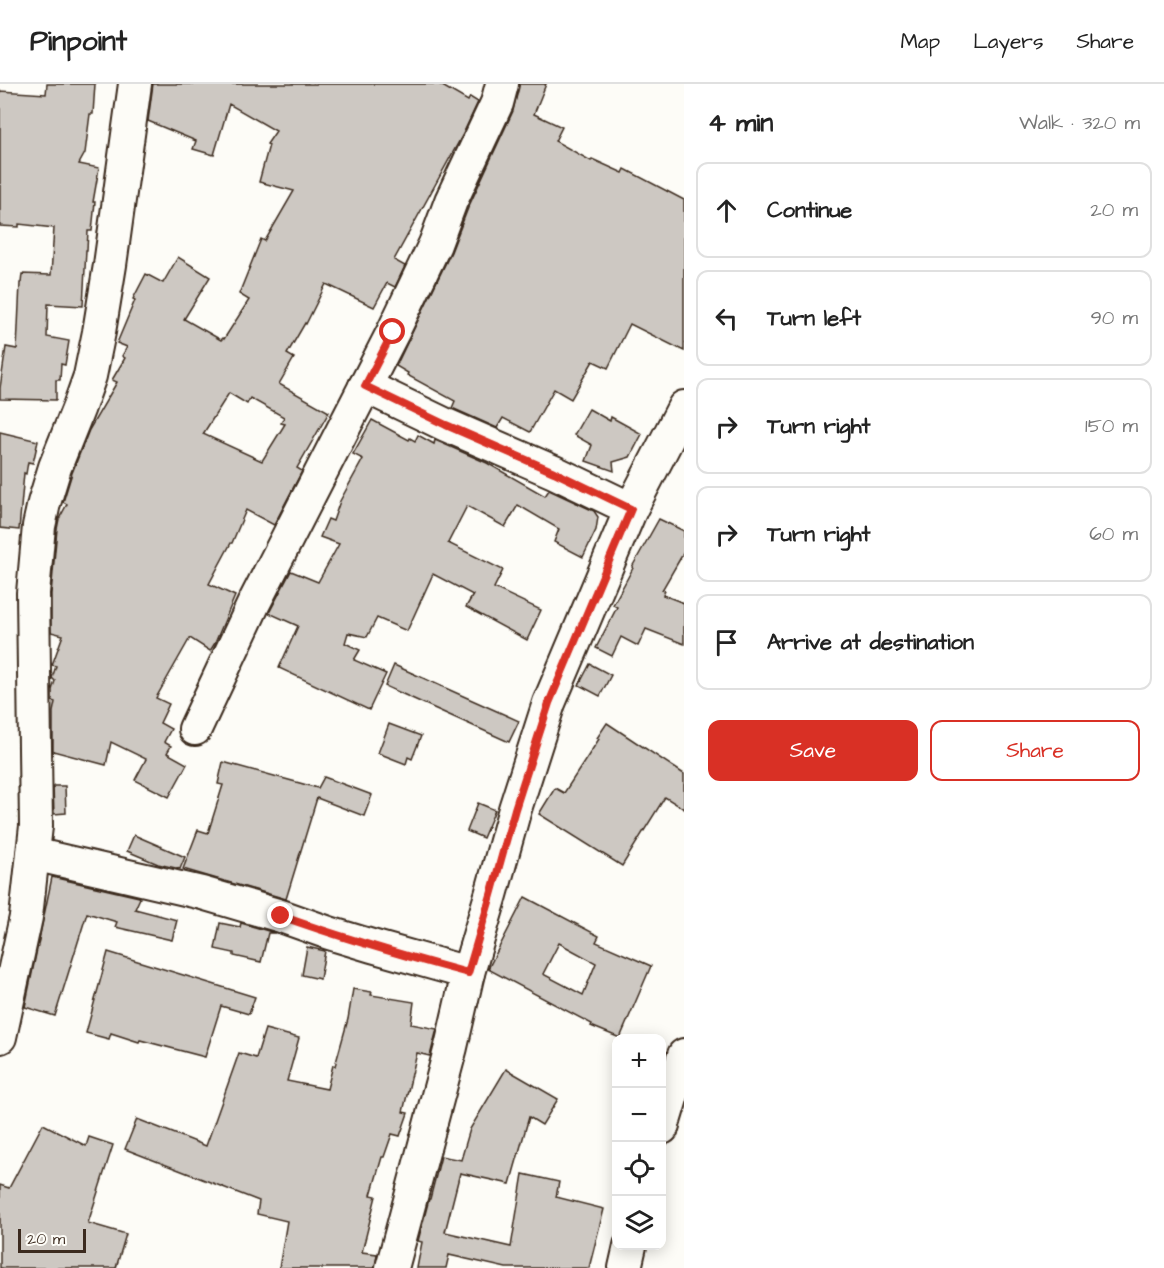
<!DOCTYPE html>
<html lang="en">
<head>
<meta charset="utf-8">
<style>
  :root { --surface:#fff; --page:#f2f2f2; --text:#222; --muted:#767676; --line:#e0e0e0; --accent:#d93025 }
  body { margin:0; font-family:"Architects Daughter",sans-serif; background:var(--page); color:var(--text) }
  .controls { position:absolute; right:18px; bottom:18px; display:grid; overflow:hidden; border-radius:12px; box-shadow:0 3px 15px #0003 }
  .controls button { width:54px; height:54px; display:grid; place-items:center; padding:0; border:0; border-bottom:2px solid var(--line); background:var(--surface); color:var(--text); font:30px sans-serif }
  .scale { position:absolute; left:18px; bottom:15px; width:68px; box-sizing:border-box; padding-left:6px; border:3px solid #3b2a1e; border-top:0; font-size:16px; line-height:21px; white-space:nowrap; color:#3b2a1e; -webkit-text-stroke:4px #fdfcf7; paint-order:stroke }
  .stop { position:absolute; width:18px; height:18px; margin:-14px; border:4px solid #d93025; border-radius:50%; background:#fff }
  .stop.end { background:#d93025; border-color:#fff; box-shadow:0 2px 6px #0008 }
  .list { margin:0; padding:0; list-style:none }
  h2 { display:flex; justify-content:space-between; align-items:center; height:78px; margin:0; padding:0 24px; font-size:26px }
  h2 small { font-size:20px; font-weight:400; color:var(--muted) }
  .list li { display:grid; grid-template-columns:39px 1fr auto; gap:18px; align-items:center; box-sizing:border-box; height:96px; margin:0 12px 12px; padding:0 12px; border:2px solid var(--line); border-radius:12px }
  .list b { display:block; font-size:22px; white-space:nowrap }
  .list em { font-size:20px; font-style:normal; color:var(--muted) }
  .actions { display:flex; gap:12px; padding:18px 24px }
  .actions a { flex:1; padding:14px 0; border:2px solid var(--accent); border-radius:12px; text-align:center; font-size:21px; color:var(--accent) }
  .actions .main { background:var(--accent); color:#fff }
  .icon { flex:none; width:33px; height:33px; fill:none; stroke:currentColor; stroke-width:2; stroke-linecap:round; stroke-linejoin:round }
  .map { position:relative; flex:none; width:684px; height:1184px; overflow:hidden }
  header { display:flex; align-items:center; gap:36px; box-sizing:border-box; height:84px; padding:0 30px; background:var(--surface); border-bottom:2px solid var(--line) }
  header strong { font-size:28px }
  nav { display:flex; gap:33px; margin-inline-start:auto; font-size:21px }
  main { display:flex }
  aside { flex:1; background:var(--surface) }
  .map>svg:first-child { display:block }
</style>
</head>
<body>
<header>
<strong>Pinpoint</strong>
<nav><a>Map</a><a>Layers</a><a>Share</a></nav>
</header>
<main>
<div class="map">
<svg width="684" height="1184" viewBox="0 0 684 1184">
  <rect width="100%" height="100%" fill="#fdfcf7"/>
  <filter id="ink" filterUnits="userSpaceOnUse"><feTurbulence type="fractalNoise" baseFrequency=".0167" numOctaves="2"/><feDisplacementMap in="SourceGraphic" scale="12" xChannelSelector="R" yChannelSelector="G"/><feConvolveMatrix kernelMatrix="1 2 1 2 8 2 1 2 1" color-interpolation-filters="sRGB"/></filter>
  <g filter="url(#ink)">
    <g fill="#cdc8c2" stroke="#3b2a1e" stroke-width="1.5" fill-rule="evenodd">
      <path d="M47,0H95L93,30H90L85,69L79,80L99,84L93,118H95L92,147H88L87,166H86L83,222L48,220L47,253L69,257L65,281L61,280L60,296H56V316L0,315V304L6,263L17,265L20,199H21L22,190L51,191L54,144L19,140V143L0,142V7L46,10Z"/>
      <path d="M153,0H439L468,17L470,13L478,18L463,50L394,176L405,182L395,203L387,199L374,223L326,200L306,240L305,239L287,270L294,274L279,300L329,328L297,384L302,387L274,441L246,426L232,459H231L209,500L235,512L215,559L210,567L190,554L156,614L169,620L160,639L171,645L164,658L171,662L167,669L187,680L169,713L135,696L146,675L111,658L106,681L53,667V628L55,618L52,617V606L55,597L52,594L56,582L52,581L63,551L51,548V510L57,445L59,435L67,420L63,418L72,389L89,346L117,298L112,296L125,274L122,272L127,263L117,259L135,216L133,215L146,190L163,199L178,173L210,193L184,235L221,256L223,254L224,255L249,216L239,210L261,155L265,157L294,107L259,98L269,61L267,60L276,47L229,20L214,71L193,65L196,57L148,37ZM229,309L247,320L250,314L284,333L281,339L285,340L262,377L203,350Z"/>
      <path d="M519,0H546L534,30L562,43L555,57L591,77L592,75L623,89L625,85L684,116V267L630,240L608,284L593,277L571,315L554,305L530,348L503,334L497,344L452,324L455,317L407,291L408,289L396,282L451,168L468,124L513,27Z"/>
      <path d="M589,325L610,337L611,333L642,350L630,373L613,378L614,387L586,377L592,361L574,351Z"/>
      <path d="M372,336L409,356L410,354L415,357L418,351L434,360L435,356L487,379L545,412L549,406L594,427L598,433L596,446L583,473L554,458L559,445L518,421L505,443L467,422L448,459L503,486L494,504L541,526L527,556L466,523L473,511L433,490L407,547L377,534L367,553L348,549L345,559L360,566L354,576L386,590L369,626L279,584L298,542L269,529L291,487L318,498L339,460L320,453L328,435L333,437L340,417L363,375L353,370Z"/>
      <path d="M0,348L38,357L33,379L28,378L26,390L24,389L19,446L0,444Z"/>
      <path d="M659,435L684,447V468L662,506L665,507L663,511L684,519V560L646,545L638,562L621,553L612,572L596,564L617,523L613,521L633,484L632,483Z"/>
      <path d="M590,580L611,591L600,612L579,601Z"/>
      <path d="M394,581L519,637L509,658L385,602Z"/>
      <path d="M607,639L684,690V725L665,713L622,782L539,730L555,704L564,709L599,655L597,654Z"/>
      <path d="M389,640L421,652L412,675L408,673L406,680L378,669Z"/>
      <path d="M223,678L318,704L324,693L372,711L364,732L317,714L286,815L183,785L198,746L208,749L223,701L218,700Z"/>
      <path d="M53,702H65L66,729L54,730Z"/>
      <path d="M478,719L495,726L483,754L467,747Z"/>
      <path d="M134,751L185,773L180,785L158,780L127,767Z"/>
      <path d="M52,793L139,813L140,814L135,825L177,836L172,856L115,843L117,838L87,829L55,932L25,923Z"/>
      <path d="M525,813L599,852L596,858L651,882L620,954L591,942L592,940L488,885ZM559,859L596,879L583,911L543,890Z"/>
      <path d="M220,839L240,843L241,839L275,849H268L261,878L234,872V869L215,865Z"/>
      <path d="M307,863L325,867L320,895L302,891Z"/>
      <path d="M108,868L255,913L249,930L221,922L205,973L140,956L139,958L111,949L109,955L86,949Z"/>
      <path d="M353,905L372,908L371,911L414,918L411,940L437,945L430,972L417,969L403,1028L408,1029L400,1052L392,1050L384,1073H382L371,1111L376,1112L362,1168L377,1170L375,1184H279L287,1137L257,1130L259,1117L125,1065L137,1035L206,1062L239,969L256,974L265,945L299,954L287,997L327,1005L333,981L335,982L348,935Z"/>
      <path d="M506,985L558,1015L542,1041L529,1033L510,1100L460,1089L445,1148L511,1163L523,1090L559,1098L556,1113L604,1125L589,1184H506L449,1171L446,1184H417L422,1158L418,1157L429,1115H430L441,1072L461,1076L470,1045Z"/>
      <path d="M43,1040L86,1062L89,1053L113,1061L88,1139L126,1150L116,1184H0V1101L9,1104Z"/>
    </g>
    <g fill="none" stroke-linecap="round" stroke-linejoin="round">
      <g stroke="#3b2a1e" stroke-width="36">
        <g id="minor">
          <path d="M365,302L446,341L554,388L631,425"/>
          <path d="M195,645L254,519L393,248L435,160L451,117L497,19L502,0"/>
          <path d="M33,770L202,809L281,832L329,849L372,862L468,889"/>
          <path d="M0,953L26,833L36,742L33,509L39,442L44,419L55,383L79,323L90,292L99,248L110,181L135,0"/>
          <path d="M662,1044L684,971"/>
          <path d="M392,1184L451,963L468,889L491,811L515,725L549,619L631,425L684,323"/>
          <path d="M625,1184L630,1162"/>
        </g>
      </g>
      <use href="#minor" stroke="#fdfcf7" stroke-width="32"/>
    </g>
  </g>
  <g fill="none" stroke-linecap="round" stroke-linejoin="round" filter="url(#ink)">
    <path stroke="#d93025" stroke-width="8" d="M281,832C342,854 405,872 468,889L491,811L515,725L549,619L631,425L554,388L446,341L365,302L393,248"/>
  </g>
</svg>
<div class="controls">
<button>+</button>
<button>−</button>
<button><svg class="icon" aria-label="locate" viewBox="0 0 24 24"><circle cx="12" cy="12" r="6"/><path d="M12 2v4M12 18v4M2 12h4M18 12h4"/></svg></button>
<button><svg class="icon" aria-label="layers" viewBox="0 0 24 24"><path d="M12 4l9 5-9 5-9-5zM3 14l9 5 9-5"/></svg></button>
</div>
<div class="scale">20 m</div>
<div class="stop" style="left:393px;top:248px"></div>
<div class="stop end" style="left:281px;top:832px"></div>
</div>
<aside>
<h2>4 min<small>Walk · 320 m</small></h2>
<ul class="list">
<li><svg class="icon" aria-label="ahead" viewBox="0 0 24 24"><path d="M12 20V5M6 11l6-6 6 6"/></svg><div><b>Continue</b></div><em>20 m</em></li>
<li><svg class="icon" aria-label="left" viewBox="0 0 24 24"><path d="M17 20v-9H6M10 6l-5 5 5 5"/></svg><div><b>Turn left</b></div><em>90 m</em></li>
<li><svg class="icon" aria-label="right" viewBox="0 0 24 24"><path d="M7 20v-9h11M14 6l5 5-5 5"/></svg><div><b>Turn right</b></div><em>150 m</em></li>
<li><svg class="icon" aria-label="right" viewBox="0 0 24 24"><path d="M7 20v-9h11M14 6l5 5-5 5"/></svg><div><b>Turn right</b></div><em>60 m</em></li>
<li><svg class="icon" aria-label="arrive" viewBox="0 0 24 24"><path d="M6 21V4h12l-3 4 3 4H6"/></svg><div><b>Arrive at destination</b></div></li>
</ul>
<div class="actions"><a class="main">Save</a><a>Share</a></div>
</aside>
</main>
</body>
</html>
